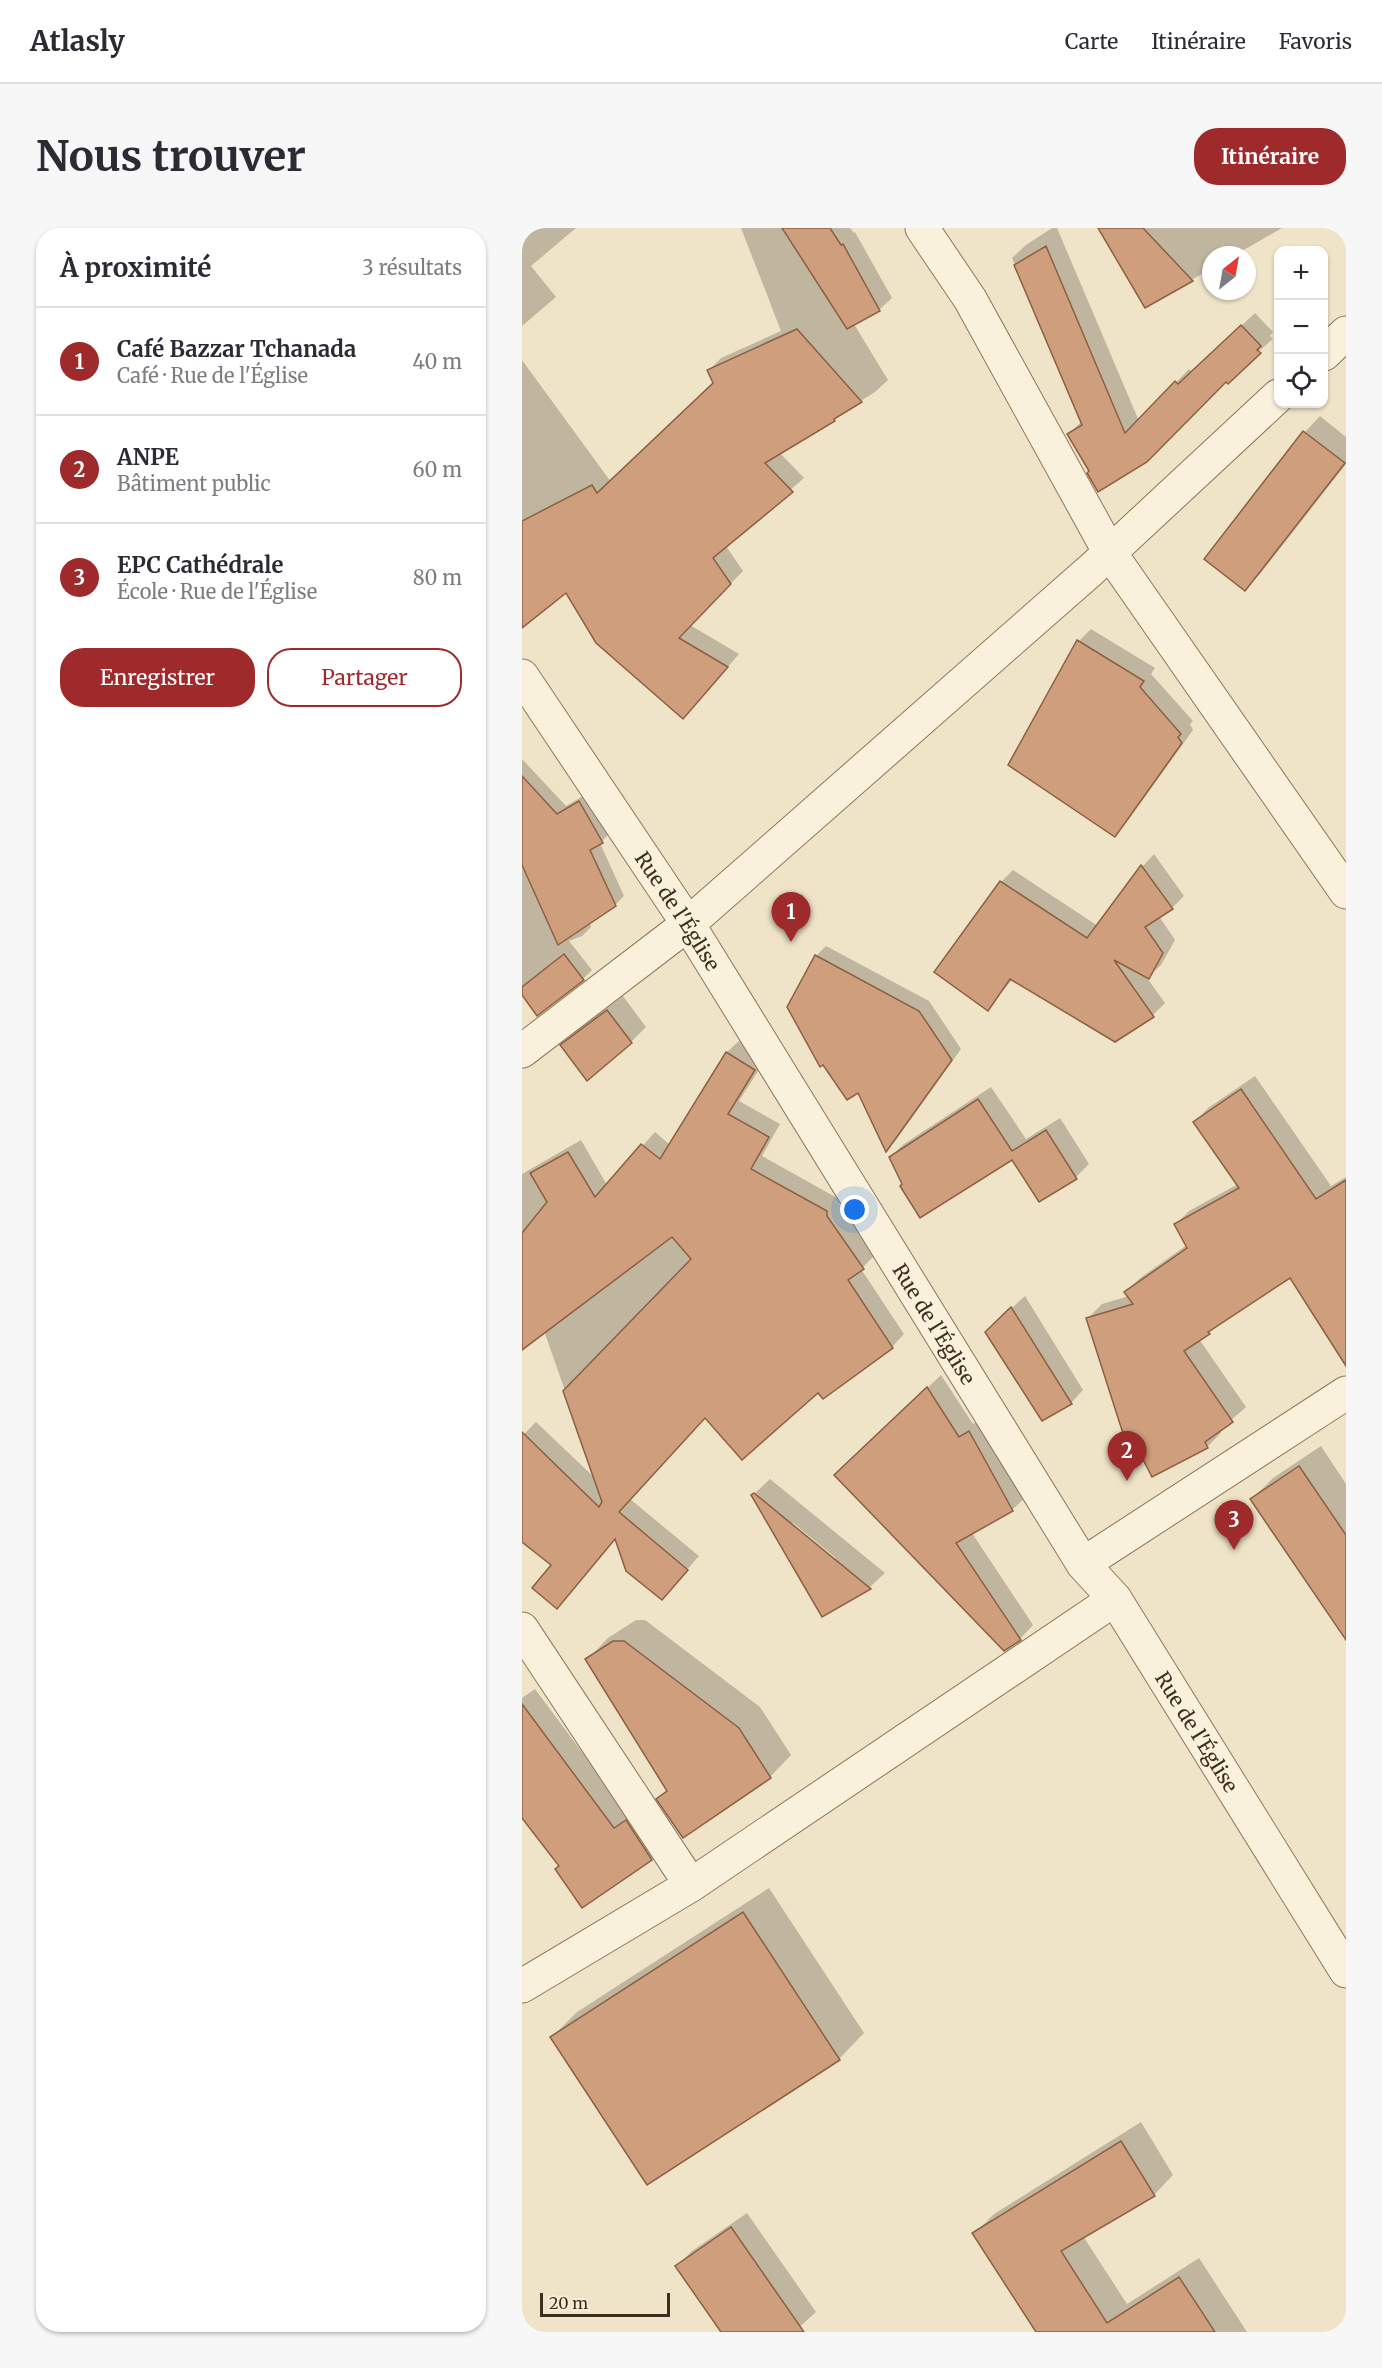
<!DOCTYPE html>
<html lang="fr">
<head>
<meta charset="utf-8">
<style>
  :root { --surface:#fff; --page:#f7f7f7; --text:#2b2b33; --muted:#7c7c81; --line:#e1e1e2; --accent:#9e2a2b }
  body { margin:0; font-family:Merriweather,serif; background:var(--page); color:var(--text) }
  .controls { position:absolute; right:18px; top:18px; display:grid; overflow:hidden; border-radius:12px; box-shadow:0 2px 4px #0004 }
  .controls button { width:54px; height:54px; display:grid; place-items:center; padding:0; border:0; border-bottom:2px solid var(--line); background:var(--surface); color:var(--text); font:30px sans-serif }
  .compass { position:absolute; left:680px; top:18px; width:54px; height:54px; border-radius:50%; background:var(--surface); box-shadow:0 2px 4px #0004; rotate:31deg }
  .scale { position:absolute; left:18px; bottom:15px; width:130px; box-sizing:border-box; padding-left:6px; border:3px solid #3d2e20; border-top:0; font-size:16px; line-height:21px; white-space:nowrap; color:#3d2e20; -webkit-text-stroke:4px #f7eed8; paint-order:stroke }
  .you { position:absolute; left:333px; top:982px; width:21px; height:21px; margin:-15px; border:4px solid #fff; border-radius:50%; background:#1a73e8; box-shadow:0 0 0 9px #1a73e833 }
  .badge { display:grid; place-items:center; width:39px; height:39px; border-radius:50%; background:var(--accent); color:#fff; font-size:20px; font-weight:700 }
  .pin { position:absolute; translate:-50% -50px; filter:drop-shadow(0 2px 3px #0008) }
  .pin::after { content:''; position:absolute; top:32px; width:21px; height:18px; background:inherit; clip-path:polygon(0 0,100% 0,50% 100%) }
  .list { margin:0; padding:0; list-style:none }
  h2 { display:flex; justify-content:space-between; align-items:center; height:78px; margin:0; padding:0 24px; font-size:26px }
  h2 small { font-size:20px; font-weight:400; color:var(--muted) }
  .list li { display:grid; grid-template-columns:39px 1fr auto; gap:18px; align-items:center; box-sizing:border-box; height:108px; padding:0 24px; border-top:2px solid var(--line) }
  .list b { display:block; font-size:22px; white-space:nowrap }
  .list p { margin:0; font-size:20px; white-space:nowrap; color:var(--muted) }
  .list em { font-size:20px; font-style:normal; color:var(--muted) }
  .actions { display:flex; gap:12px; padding:18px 24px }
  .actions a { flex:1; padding:14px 0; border:2px solid var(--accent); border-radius:24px; text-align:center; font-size:21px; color:var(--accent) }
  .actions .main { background:var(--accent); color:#fff }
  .icon { flex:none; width:33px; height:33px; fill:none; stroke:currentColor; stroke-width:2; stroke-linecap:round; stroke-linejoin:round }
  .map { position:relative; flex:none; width:824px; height:2104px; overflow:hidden; border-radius:24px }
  header { display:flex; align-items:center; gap:36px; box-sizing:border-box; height:84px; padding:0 30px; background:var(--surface); border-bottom:2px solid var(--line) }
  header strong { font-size:28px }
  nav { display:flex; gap:33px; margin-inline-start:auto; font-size:21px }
  .intro { display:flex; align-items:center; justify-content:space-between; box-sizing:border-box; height:144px; padding:0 36px }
  h1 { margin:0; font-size:42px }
  .button { padding:15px 27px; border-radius:24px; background:var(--accent); color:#fff; font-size:21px; font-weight:700 }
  main { display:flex; gap:36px; padding:0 36px }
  aside { flex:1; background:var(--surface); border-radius:24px; box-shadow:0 2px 4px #0004 }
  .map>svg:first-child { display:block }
</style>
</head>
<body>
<header>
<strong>Atlasly</strong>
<nav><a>Carte</a><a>Itinéraire</a><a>Favoris</a></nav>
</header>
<div class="intro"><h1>Nous trouver</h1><a class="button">Itinéraire</a></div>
<main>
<aside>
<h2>À proximité<small>3 résultats</small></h2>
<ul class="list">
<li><span class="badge">1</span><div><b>Café Bazzar Tchanada</b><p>Café · Rue de l'Église</p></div><em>40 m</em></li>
<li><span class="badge">2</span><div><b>ANPE</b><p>Bâtiment public</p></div><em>60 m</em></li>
<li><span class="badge">3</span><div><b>EPC Cathédrale</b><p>École · Rue de l'Église</p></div><em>80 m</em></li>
</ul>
<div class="actions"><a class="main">Enregistrer</a><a>Partager</a></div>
</aside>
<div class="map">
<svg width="824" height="2104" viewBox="0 0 824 2104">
  <rect width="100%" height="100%" fill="#f0e4c8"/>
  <g fill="#0003" fill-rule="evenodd">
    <path d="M0,0H54L9,38L34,69L0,98Z"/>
    <path d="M219,0H328L332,5L333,4L370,70L357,82L332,96L366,152L353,164L257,224L282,250L204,318L221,343L168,397L217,426L173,477L44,363L0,375V132L89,254L193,154L187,142L199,130L259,103Z"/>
    <path d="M530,0H535L617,193L667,141L670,144L733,85L751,104L748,108L751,111L704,152L569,243L546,207L560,193L490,30L504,17Z"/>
    <path d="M578,0H760L713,27H689V41L623,78Z"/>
    <path d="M798,188L824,209V236L738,346L723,361L684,331L783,204Z"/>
    <path d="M569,401L633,440L629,446L671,493L668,496L671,502L605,594L593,607L557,413Z"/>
    <path d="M0,531L44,578L66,565L88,605L78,615L102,668L93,677L67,694L69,699L60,708L47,713L70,742L61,751L0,765Z"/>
    <path d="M632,626L662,668L650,680L637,688L653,712L639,737L625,750L643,775L631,787L593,812L491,751L465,781L479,654L491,642L576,698L621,638Z"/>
    <path d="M304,718L407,773L439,821L374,912L365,921L336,862L294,728Z"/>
    <path d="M101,768L124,799L109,814L40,817L55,802Z"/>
    <path d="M218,812L245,829L217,873L258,896L240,928L317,971V975L353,1027L339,1041L382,1106L370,1119L297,1162L184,1189L108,1271L177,1328L140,1370L94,1310L35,1379L31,1337L0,1312V1208L14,1194L74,1251L22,1103L0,1120V946L59,912L85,957L133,904L148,917L205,824Z"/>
    <path d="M733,848L809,958L824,949V1130L768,1048L694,1097L677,1111L724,1179L698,1202L699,1205L685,1219L631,1247L566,1090L580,1076L607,1068L604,1064L618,1050L665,1017L654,996L667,983L716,956L673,894L686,880Z"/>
    <path d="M469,859L504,911L538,890L567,936L554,949L491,930L382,956L368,929L382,916Z"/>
    <path d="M503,1068L561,1162L549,1175L478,1091Z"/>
    <path d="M419,1147L451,1196L460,1191L504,1269L490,1282L450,1305L511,1397L498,1411L328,1233Z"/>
    <path d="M799,1218L824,1256V1409L730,1271L751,1250Z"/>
    <path d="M248,1251L363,1345L348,1359L300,1387L231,1267ZM271,1295L314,1330L312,1332L271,1299Z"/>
    <path d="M114,1392H123L238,1479L269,1527L248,1549L161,1608L136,1571L146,1561L65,1432L86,1410Z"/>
    <path d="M13,1461L107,1587L143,1617L129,1631L39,1638L0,1588V1470Z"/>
    <path d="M247,1660L342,1805L317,1831L30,1809L55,1784Z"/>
    <path d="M619,1894L651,1947L632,1967L561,2008L605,2076L677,2030L725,2104H516L452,2006L472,1986Z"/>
    <path d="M225,1985L294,2084L272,2104H201L155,2038L170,2023Z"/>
  </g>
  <g fill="#cf9f7d" stroke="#8d5f41" stroke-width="1.5">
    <path d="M260,0H308L319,17L321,16L358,83L325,101Z"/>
    <path d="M576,0H621L671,53L623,80Z"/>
    <path d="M524,18L603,205L653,153L656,156L719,97L739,118L735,122L739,125L706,156L704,154L625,234L576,264L565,245L567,243L545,206L560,197L492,37Z"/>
    <path d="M275,101L340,174L312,191L313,193L243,235L271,264L191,330L209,356L157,410L206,439L161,491L74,415L44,365L0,400V293L70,257L75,265L191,155L185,142Z"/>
    <path d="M781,203L823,235L723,363L682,331Z"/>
    <path d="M555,412L622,453L618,459L659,506L656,509L660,515L593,609L486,537Z"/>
    <path d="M0,548L35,586L57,573L81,615L68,622L94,678L36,717L0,637Z"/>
    <path d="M619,637L651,681L623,699L641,725L627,751L592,732L632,789L593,814L488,751L466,783L412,744L478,653L565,710Z"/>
    <path d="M42,726L62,752L15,788L0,767V759Z"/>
    <path d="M293,727L397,783L430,832L364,924L336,865L325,872L301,837L298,839L265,779Z"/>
    <path d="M85,782L110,815L65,853L38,817Z"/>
    <path d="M204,824L233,842L206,886L247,909L229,941L305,983V988L342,1041L326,1052L371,1120L301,1171L296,1165L220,1232L183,1190L97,1284L166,1342L140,1372L104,1343L93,1311L35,1381L10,1360L29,1337L0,1314V1204L77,1279L80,1274L41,1163L169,1031L150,1009L0,1122V1005L25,974L8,945L46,924L73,969L119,916L138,931Z"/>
    <path d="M719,861L794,971L824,952V1138L768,1050L686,1104L688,1106L662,1123L711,1194L683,1214L686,1220L630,1249L612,1214L605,1218L564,1090L611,1076L602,1064L665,1020L652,996L717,960L671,894Z"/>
    <path d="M456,871L490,923L524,902L555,951L517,974L490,932L398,990L378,958L380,956L367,929Z"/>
    <path d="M489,1079L550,1176L520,1193L463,1104Z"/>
    <path d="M405,1159L437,1209L447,1203L491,1283L434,1315L499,1412L482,1423L312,1247Z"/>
    <path d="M777,1238L824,1307V1412L728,1271Z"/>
    <path d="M232,1265L349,1361L300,1389L229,1267Z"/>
    <path d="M91,1413H102L217,1500L249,1550L161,1610L134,1571L145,1563L63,1431Z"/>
    <path d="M0,1476L92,1600L104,1592L130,1632L60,1680L33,1641L37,1638L0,1590Z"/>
    <path d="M221,1684L318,1832L125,1957L28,1809Z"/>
    <path d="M599,1913L633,1968L539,2023L585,2095L657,2049L693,2104H514L450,2005Z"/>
    <path d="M209,1999L282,2104H199L153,2038Z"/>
  </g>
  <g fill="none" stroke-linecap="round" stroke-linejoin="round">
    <g stroke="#8d765c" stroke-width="35">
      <g id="minor">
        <path d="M400,0L448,71L588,325L824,664"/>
        <path d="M802,126L824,105"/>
        <path id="s1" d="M0,448L166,696L561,1336L593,1371L824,1743"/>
        <path d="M0,823L166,696L570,341L756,168"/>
        <path d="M561,1336L824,1165"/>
        <path d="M0,1401L169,1657"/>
        <path d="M0,1758L169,1657L593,1371"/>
      </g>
    </g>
    <use href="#minor" stroke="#faf1dc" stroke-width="33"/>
  </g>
  <g text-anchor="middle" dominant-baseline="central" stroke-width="4.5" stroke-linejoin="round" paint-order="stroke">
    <g font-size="20" fill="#3d2e20" stroke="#f7eed8">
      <text stroke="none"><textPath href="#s1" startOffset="282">Rue de l'Église</textPath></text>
      <text stroke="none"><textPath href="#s1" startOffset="768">Rue de l'Église</textPath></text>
      <text stroke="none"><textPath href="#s1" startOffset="1254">Rue de l'Église</textPath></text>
    </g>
  </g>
</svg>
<div class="controls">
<button>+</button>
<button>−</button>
<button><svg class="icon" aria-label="locate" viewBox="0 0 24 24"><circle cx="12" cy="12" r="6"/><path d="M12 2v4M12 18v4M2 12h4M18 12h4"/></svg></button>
</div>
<svg class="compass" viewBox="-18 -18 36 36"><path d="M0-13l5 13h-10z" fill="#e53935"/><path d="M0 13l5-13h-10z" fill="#7c7c81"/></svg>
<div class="scale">20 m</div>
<div class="you"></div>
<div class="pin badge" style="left:269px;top:714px">1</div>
<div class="pin badge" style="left:605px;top:1253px">2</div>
<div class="pin badge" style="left:712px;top:1322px">3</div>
</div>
</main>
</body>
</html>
